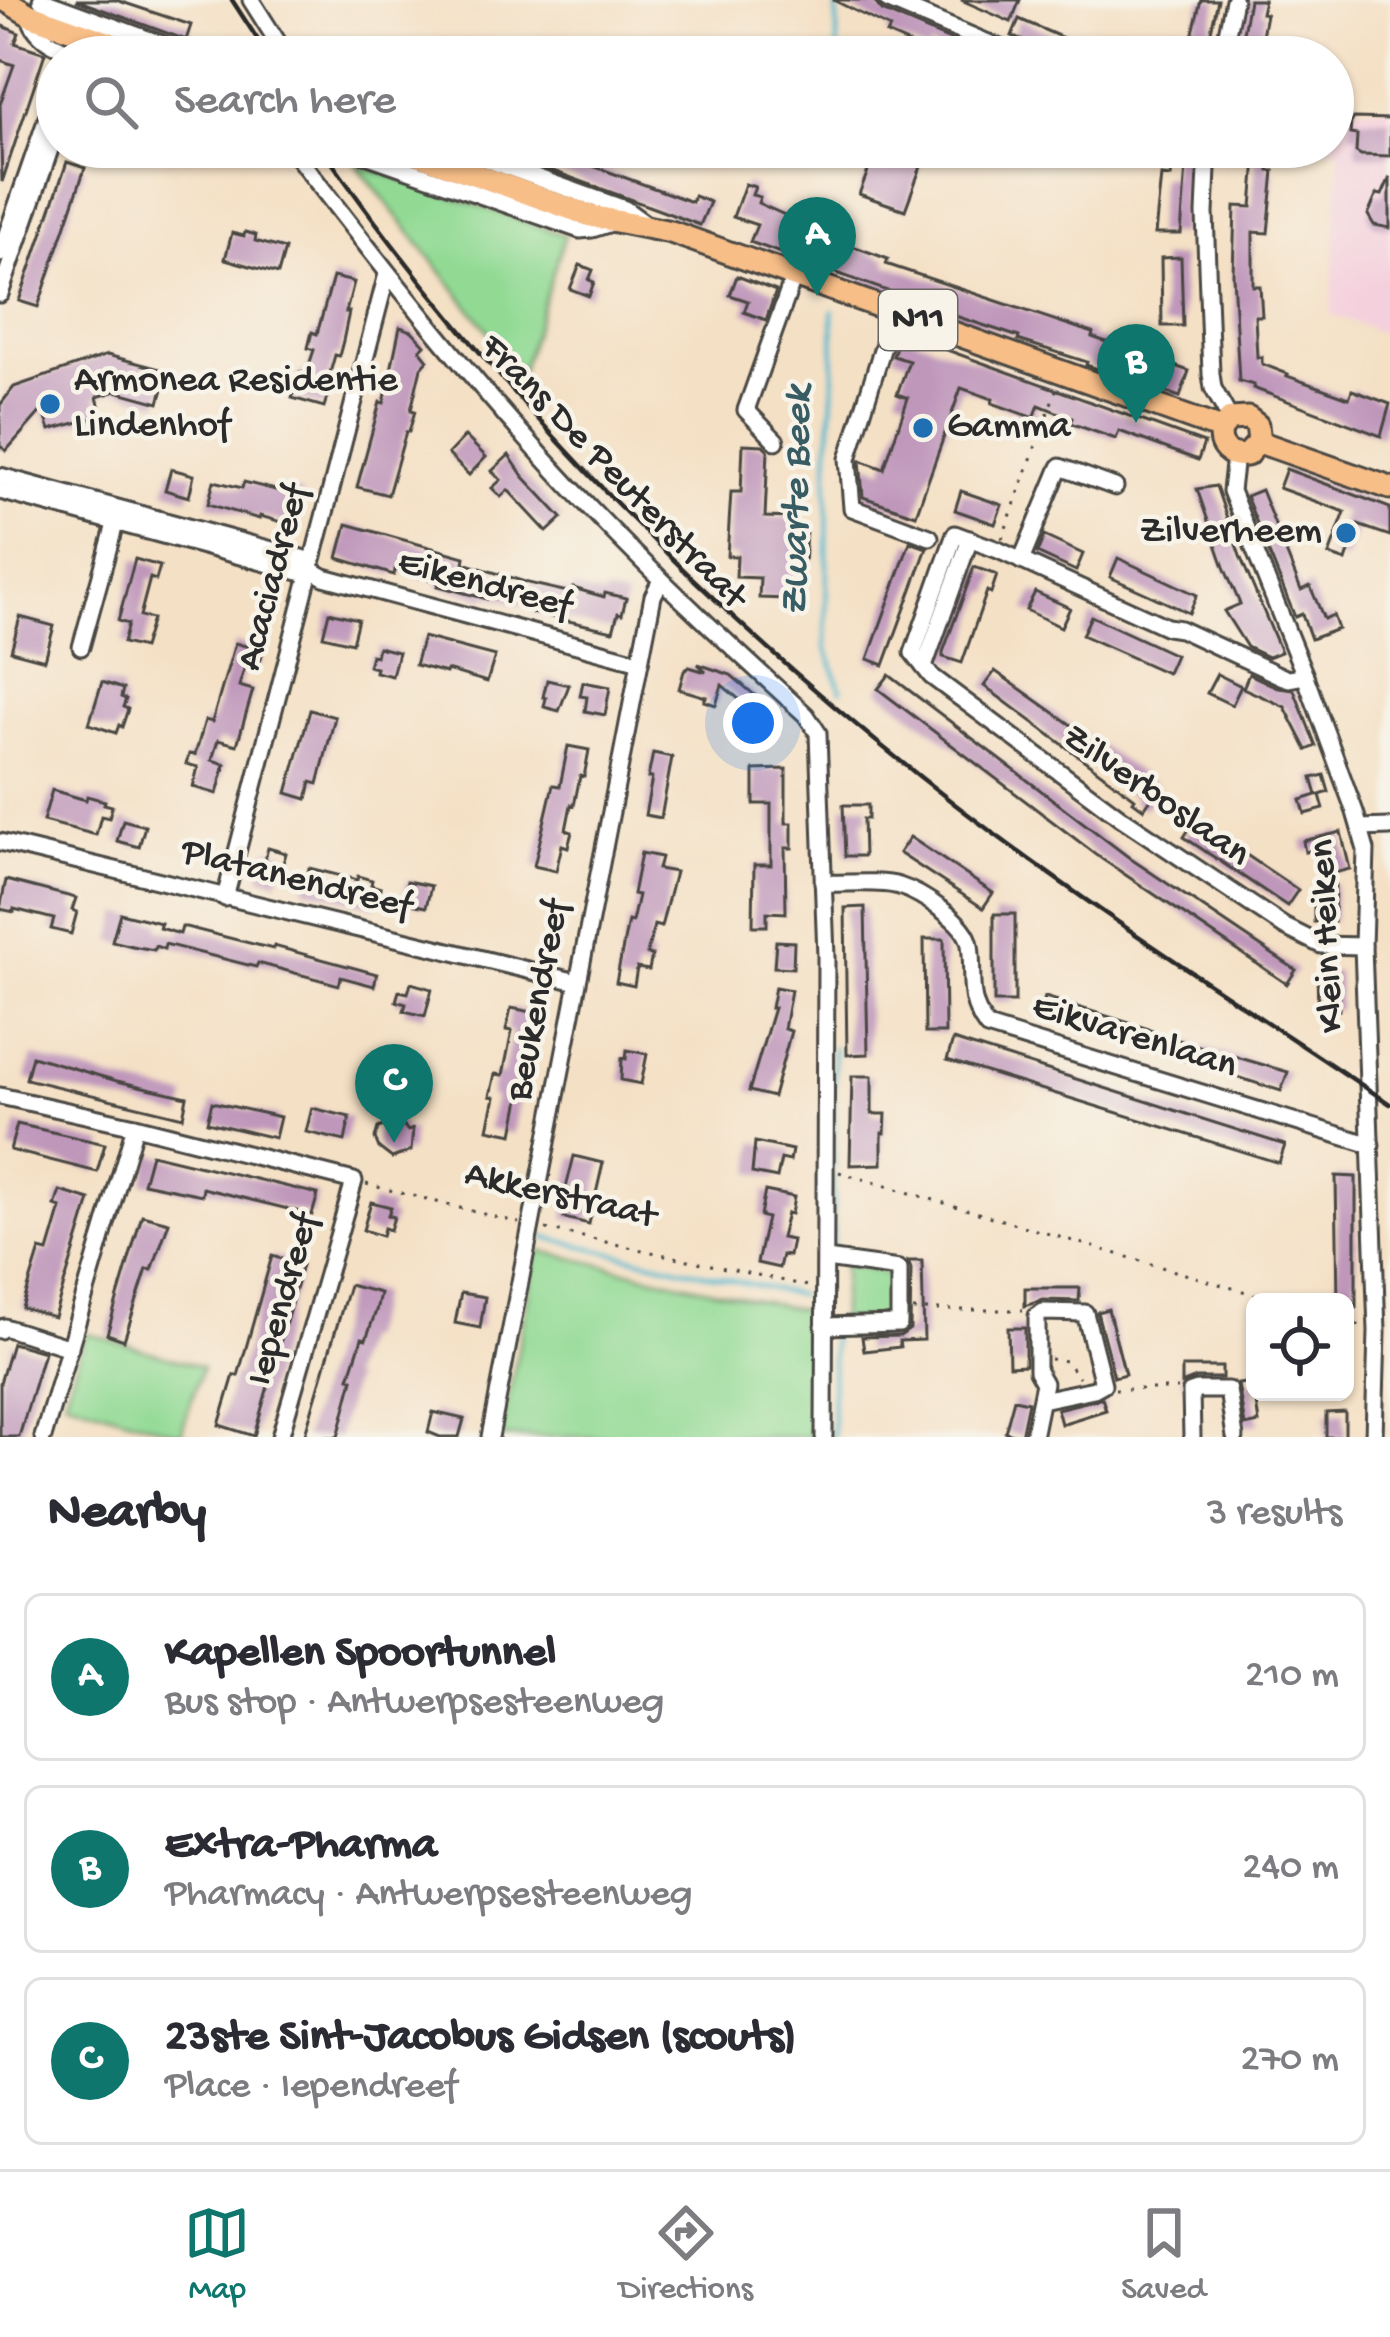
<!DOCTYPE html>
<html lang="en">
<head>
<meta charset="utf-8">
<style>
  :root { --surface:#fff; --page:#f2f2f3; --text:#2b2b33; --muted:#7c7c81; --line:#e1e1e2; --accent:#0f766e }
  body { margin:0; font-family:"Gochi Hand",sans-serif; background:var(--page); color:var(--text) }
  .controls { position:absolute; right:36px; bottom:36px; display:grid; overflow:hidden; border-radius:18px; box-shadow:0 3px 9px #0004 }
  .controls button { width:108px; height:108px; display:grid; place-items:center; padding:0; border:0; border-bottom:3px solid var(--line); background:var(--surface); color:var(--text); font:60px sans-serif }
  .you { position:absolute; left:753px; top:723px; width:42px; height:42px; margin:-30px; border:9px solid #fff; border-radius:50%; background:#1a73e8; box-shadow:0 0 0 18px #1a73e833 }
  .badge { display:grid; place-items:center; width:78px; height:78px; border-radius:50%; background:var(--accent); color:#fff; font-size:39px; font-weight:700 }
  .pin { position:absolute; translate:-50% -99px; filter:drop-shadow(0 3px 6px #0008) }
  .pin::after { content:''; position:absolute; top:63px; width:42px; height:36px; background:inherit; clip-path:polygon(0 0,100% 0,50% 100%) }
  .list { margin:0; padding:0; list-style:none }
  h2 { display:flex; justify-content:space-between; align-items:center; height:156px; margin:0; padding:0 48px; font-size:51px }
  h2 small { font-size:39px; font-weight:400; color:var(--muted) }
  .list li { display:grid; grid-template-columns:78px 1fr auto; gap:36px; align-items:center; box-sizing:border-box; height:168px; margin:0 24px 24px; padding:0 24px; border:3px solid var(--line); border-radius:18px }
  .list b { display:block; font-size:45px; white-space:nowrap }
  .list p { margin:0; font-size:39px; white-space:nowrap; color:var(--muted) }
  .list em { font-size:39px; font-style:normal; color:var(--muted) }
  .icon { flex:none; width:66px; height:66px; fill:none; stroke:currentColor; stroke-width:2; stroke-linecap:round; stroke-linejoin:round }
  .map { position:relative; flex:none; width:1390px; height:1437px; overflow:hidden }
  .search { position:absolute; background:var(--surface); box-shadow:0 3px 9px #0004; left:36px; right:36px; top:36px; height:132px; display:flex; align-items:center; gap:30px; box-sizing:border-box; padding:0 42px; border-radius:66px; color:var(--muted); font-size:45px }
  .sheet { height:732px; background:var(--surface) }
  nav { display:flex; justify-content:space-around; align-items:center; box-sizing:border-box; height:168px; border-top:3px solid var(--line); background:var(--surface); font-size:33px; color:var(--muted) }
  nav a { display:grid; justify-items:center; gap:6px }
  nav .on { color:var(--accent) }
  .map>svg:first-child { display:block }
</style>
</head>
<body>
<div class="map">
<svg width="1390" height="1437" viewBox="0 0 1390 1437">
  <rect width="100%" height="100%" fill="#f7f3e8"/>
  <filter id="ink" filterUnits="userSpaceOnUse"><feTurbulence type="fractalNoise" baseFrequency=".00833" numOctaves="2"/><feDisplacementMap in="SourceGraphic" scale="24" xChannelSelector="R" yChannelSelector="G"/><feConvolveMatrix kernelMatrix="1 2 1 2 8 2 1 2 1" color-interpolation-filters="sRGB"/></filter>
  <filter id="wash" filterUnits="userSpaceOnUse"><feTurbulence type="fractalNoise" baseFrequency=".004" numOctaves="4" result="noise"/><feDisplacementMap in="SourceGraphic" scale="48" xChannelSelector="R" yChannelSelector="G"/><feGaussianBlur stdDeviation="2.7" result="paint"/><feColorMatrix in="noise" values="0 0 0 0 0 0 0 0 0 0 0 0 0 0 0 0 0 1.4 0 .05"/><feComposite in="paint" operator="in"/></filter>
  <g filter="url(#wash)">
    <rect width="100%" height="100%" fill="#f4e0c5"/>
    <path fill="#f4cfdd" d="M1333,107L1390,108V336L1331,314L1340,150L1309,147H1333Z"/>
    <g fill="#92da94" stroke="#5e8260" stroke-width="3">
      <path d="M356,164L565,235L521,372Z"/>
      <path d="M537,1250L813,1313L809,1437H501Z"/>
      <path d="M844,1265C863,1268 881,1267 895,1281L897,1312L890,1319L829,1320L840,1318Z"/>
      <path d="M86,1333L202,1367L181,1434L64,1399Z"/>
    </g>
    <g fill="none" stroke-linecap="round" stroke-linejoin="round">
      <g stroke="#4fb7cd" stroke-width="4.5">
        <path d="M837,57V0"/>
        <path d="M836,170V147"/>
        <path d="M833,311L834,382L828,463L826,646L841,690"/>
        <path d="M834,1167V1048"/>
        <path d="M543,1237L798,1295"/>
        <path d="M833,1249V1174"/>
        <path d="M805,1297L814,1299"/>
        <path d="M832,1333L833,1437"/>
      </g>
    </g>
    <g id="blocks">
      <g fill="#bf97bb">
        <path d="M76,0H116L191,25L186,40Z"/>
        <path d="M833,0H873L882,11L990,57H954L930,46L928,52L887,34L890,28Z"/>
        <path d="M961,0H1020L1011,22Z"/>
        <path d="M1201,0H1218L1205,57H1187Z"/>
        <path d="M1249,0H1264L1261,13L1266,14L1259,52L1240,49Z"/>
        <path d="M1019,19L1070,41L1108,57H1061L1012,36Z"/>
        <path d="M0,25L19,33L15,43L45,53L2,182L0,104L14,65L0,60Z"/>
        <path d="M1354,118L1390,119V156L1361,155L1356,152L1357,135L1350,134L1351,123Z"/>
        <path d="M488,147H541L692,202L694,196L710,202L700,225Z"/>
        <path d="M882,147H906L926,153L905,210L859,194L870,166L875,167Z"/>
        <path d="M1173,147H1196L1194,167H1186L1181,234H1155L1161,176L1171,177Z"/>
        <path d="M1239,147H1270L1269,171H1274L1268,233L1253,232V286H1260L1262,316H1255L1257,357H1262V364L1288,374L1287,376L1349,398L1352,390L1390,404L1381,436L1253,388L1254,385L1239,381L1233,275L1235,206L1252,207L1256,159L1239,158Z"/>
        <path d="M67,162L85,168L38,307L19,301Z"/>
        <path d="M1390,177V228L1374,225L1368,215L1377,194L1382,195Z"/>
        <path d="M745,184L755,187L752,195L760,197L758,203L798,221L791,240L840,258L841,254L845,255L849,245L858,248L888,259L886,264L1093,333L1092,337L1189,371L1180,397L1086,365L1087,362L1018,340L1019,337L895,296L896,294L750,242L757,225L733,217Z"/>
        <path d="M245,232L256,235L255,241L285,249L278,274L225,259L232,233L244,236Z"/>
        <path d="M1181,257L1183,326H1162L1161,258Z"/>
        <path d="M580,265L593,270L589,280L594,282L589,296L570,289Z"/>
        <path d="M737,276L776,291L766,320L744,312L748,301L730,295Z"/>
        <path d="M333,277L354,282L346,312H349L343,341L339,356L335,355L328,380L332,381L324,407L292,398L300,372L306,374L314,350L308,348L312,332L317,334Z"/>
        <path d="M400,327L412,331L425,345L420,350L428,360L421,368L411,410L415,411L409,432H406L388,495L357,487L380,402L384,403Z"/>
        <path d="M900,333L1204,443L1198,460L1119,431L1116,439L1070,423L1072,418L1039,405L1034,418L992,403L993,399L961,388L916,515L863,497L860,460L884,469L908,398L897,394L909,361L893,356Z"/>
        <path d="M107,355L168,371L159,403L116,391L97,397L102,416L50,430L43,409L6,451L0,445V405L14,387Z"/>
        <path d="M465,436L486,457L469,475L448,454Z"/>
        <path d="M743,444L763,445L768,450L765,517L793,518V529H806L803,587L789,586L788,599L759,598L760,578L736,577L737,556H727L731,492H741Z"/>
        <path d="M509,455L523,476L562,518L547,532L508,490L501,497L492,488L501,480L492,471Z"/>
        <path d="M171,469L194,475L189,497L165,490Z"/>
        <path d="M1286,469L1390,508V536L1358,525L1346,561L1329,555L1345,512L1279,488Z"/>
        <path d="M214,481L242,488L244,482L283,492L284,488L302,493L293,525L260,516L259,519L208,504Z"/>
        <path d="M1216,486L1240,556L1281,652L1268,657L1247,647L1224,611L1240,604L1224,567L1197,489Z"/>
        <path d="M1261,490L1301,590L1310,586L1324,619L1333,615L1338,629L1311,639L1302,614L1295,617L1246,496Z"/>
        <path d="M961,491L1002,505L995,524L955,510Z"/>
        <path d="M347,524L465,557L464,563L528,583L572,593L573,588L604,597L605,593L626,598L622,614L618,613L613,631L533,613L534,608L488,596L487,599L438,586L439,582L395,570L394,575L338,558Z"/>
        <path d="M1044,536L1083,554L1076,571L1037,553Z"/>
        <path d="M910,542L927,548L884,665L868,659Z"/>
        <path d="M1118,558L1197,595L1189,613L1110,577Z"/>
        <path d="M135,559L160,566L156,580L150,578L140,616L152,619L143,648L123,643L128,624L118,621Z"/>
        <path d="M974,567L997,575L991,593L987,591L962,663L943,657V652Z"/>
        <path d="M1035,592L1070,608L1061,627L1026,610Z"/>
        <path d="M329,612L358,619L352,643L323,636Z"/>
        <path d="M1091,616L1175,655L1167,673L1082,635Z"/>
        <path d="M20,617L54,626L45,660L11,651Z"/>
        <path d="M423,637L495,656L487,682L447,670L446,673L415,665Z"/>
        <path d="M235,643L263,651L258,669L245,666L239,686L253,690L237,745L218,740L212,760L225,764L217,794L193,787L198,767L186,764L189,754L195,755L205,720L212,722Z"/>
        <path d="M378,647L398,652L392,676L375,672L376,668L368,666L371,655L376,656Z"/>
        <path d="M698,664L731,675L778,715L770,725L722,685L716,705L704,701L706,697L679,689L684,671L689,667L706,672Z"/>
        <path d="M995,671L1159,787L1144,809L1133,801L1135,798L984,686Z"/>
        <path d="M1217,674L1241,686L1232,705L1207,693Z"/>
        <path d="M1249,674L1279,688L1294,690L1316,746L1307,750L1285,707L1243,688Z"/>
        <path d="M889,675L1131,859L1296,970L1287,984L1102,859L878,689Z"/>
        <path d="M547,680L569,685L559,711L544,707L546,698L543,697Z"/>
        <path d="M102,682L123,689L121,697L126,699L123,707L128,709L122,727L119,725L116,733L89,724Z"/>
        <path d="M583,682L610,687L605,715L585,711L587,697L580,696Z"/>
        <path d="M310,710L335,717L318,784L311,782L307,799L287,793Z"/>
        <path d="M568,746L589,750L584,777L580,776L574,806L571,805L566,830L572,832L568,847L562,845L556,871L534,866L553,785L560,786Z"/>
        <path d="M653,753L672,757L661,818L645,815L652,778H648Z"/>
        <path d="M786,769V823H792V848H785L786,913L767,912V926H753L754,865H771V804H754V770Z"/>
        <path d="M1324,775L1329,792L1320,795L1324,809L1305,814L1301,800L1317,795L1312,778Z"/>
        <path d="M52,790L86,800L87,796L105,801L104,804L112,806L109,818L101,816L96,835L43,821Z"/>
        <path d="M843,805H868V819H863L864,856H845Z"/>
        <path d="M123,820L145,826L139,847L117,841Z"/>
        <path d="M1195,820L1298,890L1287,906L1184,837Z"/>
        <path d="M1341,832L1350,869L1334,873L1327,846L1305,852L1303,841Z"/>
        <path d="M910,837L993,893L983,908L899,853Z"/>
        <path d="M268,848L286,853L278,881L260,877Z"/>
        <path d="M641,853L661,857L658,869L675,872L661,927L654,925L647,954L652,955L649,970L637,968L634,986L616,982L628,921L632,922L638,895L633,894Z"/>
        <path d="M309,868L357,880L358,876L372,880L371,885L381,888L376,907L304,888Z"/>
        <path d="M6,880L76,898L72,910L77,912L71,934L51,929L54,919L14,909V912L0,909Z"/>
        <path d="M407,881L431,886L426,907L402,902Z"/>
        <path d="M1314,883L1335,884L1334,922H1314Z"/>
        <path d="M865,907L868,1054L847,1055L845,908Z"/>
        <path d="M120,913L161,923L159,928L180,934L182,927H186L273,949L274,946L377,974L374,986L341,977L339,985L258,963L256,967L165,944L164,949L155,946L154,950L132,946L112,941Z"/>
        <rect x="994" y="914" width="21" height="88"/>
        <path d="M924,939H944L945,1033H925Z"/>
        <path d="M776,941L794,942L793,968L774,967Z"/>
        <path d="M1338,972L1339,1010L1318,1011L1317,973Z"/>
        <path d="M411,983L432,989L425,1016L404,1011L406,1004L396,1001L399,991L408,993Z"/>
        <path d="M775,987L791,990L784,1029L791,1031L773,1097L749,1091L774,1008H771Z"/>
        <path d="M1045,997L1152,1030L1151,1032L1288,1072L1281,1091L1040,1015Z"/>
        <path d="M511,1008L537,1013L513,1134L488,1129L495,1097L490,1096L495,1074L503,1075L512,1031L506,1030Z"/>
        <path d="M953,1040L1285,1145L1279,1163L947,1060Z"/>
        <path d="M627,1050L647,1054L641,1084L621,1080L622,1058L626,1059Z"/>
        <path d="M32,1056L117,1081L187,1097L183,1117L26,1079Z"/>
        <path d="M852,1076H872V1114H886L885,1133H882V1164L850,1165Z"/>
        <path d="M212,1102L280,1117L275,1138L207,1122Z"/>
        <path d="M312,1108L350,1117L345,1141L306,1132Z"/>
        <path d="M395,1122L402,1124L408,1131L413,1129L411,1151L392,1158L379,1148L375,1138L378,1128Z"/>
        <path d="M17,1124L105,1144L97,1172L10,1150Z"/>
        <path d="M755,1142L792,1150L790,1161L781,1159L777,1178L752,1173Z"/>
        <path d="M151,1154L318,1194L312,1215L203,1188L202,1195L143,1183Z"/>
        <path d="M574,1156L603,1163L589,1224L564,1218L567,1205L559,1203L562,1187L566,1188Z"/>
        <path d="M1336,1176L1356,1177V1308H1345V1302H1338Z"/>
        <path d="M60,1191L90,1200L54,1317L22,1308L40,1250L48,1252L61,1208L55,1206Z"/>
        <path d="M765,1191L794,1197L791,1214L787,1213L781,1238L792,1240L789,1256L782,1255L779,1268L757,1263L767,1218L760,1216Z"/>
        <path d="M371,1202L391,1207L388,1215L394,1217L390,1230L384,1228L382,1236L363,1230Z"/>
        <path d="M142,1215L169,1222L152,1270L147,1269L124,1340L107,1334Z"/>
        <path d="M272,1256L302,1265L254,1436L219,1425L234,1375L238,1376Z"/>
        <path d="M908,1261H922L924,1340L899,1341L900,1347L864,1351L862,1337L900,1336L910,1329L911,1269Z"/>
        <path d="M349,1285L380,1293L376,1311L366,1339L362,1338L349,1378L353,1379L338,1437H304Z"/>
        <path d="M1025,1288H1080L1079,1301L1043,1300L1025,1306Z"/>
        <path d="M461,1293L485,1297L480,1328L455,1323Z"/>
        <path d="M1108,1309L1125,1374L1114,1377L1097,1312Z"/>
        <path d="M1008,1328H1025V1365L1009,1366Z"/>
        <path d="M12,1343L44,1352L19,1437H0V1383Z"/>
        <path d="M1182,1367H1222V1378H1196L1182,1384Z"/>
        <path d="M1253,1382L1259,1423L1245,1426L1238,1384Z"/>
        <path d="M1102,1398L1106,1410L1061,1424L1057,1409Z"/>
        <path d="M1014,1399L1028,1402L1021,1436L1005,1432Z"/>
        <path d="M433,1412L464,1419L459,1437H440L428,1432Z"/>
        <path d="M1345,1412V1437H1326V1413Z"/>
      </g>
    </g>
  </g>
  <g filter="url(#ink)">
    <use href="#blocks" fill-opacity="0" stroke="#494642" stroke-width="3"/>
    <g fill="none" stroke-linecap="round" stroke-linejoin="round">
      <g stroke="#494642" stroke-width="21">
        <g id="minor">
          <path d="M41,0L197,57"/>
          <path d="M251,0L287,57"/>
          <path d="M887,0L1021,57"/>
          <path d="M30,15C33,39 62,49 83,57"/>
          <path d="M1222,57L1234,0"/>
          <path d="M290,147C387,273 484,398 594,512C662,583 734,649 806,715L818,733L826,957L824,1437"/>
          <path d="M354,147L360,153L580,230L592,229L611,223"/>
          <path d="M452,147L625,209L647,225"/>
          <path d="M1208,147L1205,213L1211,374L1213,388L1230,419"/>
          <path d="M0,254L57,89"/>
          <path d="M0,294L57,129"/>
          <path d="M894,311L848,459L852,508L930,537"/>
          <path d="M776,441L746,410L794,276"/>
          <path d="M1235,456L1231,491L1305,676L1355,812L1366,850L1363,946L1377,1331L1374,1437"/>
          <path d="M0,476L305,559L312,570L324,577L640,662"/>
          <path d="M0,491L303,573L312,570"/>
          <path d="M1021,561L1060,467L1115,487"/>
          <path d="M81,647L117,517"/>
          <path d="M924,667L970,539"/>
          <path d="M1305,676L1289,679L1283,677L1180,629L1167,627L998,550L955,534L913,653L931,676L1120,817L1285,927L1321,945L1363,946"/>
          <path d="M1360,828L1390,827"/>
          <path d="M0,842L577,982"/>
          <path d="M823,883C845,884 880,880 899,886C921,893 967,922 970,945C975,979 965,997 987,1027L1371,1145"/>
          <path d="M225,898L387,274"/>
          <path d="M0,1096L135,1126L354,1181L280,1437"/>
          <path d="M824,1326L899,1324V1269L826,1259"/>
          <path d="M0,1330L4,1327L70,1348"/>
          <path d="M43,1437L135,1126"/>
          <path d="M490,1437L640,662L653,596L661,580"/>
          <path d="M1033,1437L1044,1383L1037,1371V1316L1043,1312L1085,1313L1103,1384L1094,1389L1041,1400"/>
          <path d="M1192,1437L1191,1392L1197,1390H1228L1235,1437"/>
        </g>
      </g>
      <g stroke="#494642" stroke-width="27">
        <g id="major">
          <path d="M5,0L30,15L149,57"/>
          <path d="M398,147L591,216L671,232L1221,429"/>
          <path d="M1221,429C1217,447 1229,458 1247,455L1259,442"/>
          <path d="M1221,429L1230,419L1248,418L1257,425L1259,442"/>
          <path d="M1259,442L1390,488"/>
        </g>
      </g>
      <g stroke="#494642" stroke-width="3" stroke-dasharray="3 9" stroke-linecap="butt">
        <path d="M1002,539L1056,390"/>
        <path d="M839,1172L1280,1302"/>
        <path d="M366,1184L519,1223"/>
        <path d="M546,1229L812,1287"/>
        <path d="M913,1310H1023"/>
        <path d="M1345,1321L1364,1327"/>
        <path d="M1050,1359L1066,1361L1079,1378"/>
        <path d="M1115,1389H1177"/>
      </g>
      <use href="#minor" stroke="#fff" stroke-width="15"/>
      <use href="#major" stroke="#f7be88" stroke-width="21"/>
      <g stroke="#2b2b2b" stroke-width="4.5">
        <path d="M232,0L269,57"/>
        <path d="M321,147C496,397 715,619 956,805C1095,912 1244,1006 1390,1104"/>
      </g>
    </g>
  </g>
  <g fill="#1f6fb2" stroke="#f7f3e8" stroke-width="4.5">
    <circle cx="50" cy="404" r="12"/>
    <circle cx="923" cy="428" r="12"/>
    <circle cx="1346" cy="533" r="12"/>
  </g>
  <g text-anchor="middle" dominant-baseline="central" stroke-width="9" stroke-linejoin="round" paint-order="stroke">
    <rect fill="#f7f3e8" stroke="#686764" stroke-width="3" x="879" y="290" width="78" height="60" rx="9"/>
    <g font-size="36" font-weight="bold" fill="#2b2b2b">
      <text x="918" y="320">N11</text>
    </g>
    <g font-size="39" fill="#2b2b2b" stroke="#f7f3e8" text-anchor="start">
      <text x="74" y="382">Armonea Residentie<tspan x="74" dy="45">Lindenhof</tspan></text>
      <text x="947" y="428">Gamma</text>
      <text x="1322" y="533" text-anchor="end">Zilverheem</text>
    </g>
    <g font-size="39" fill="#2b2b2b" stroke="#f7f3e8">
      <text transform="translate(612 473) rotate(46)">Frans De Peuterstraat</text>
      <text transform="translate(275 578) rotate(-75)">Acaciadreef</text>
      <text transform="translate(484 586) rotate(15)">Eikendreef</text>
      <text transform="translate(1155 797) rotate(35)">Zilverboslaan</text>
      <text transform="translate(296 881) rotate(14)">Platanendreef</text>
      <text transform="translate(1329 936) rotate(-93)">Klein Heiken</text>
      <text transform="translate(540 1001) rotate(-79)">Beukendreef</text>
      <text transform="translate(1134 1038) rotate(17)">Eikvarenlaan</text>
      <text transform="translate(560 1197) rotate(13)">Akkerstraat</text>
      <text transform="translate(285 1300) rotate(-74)">Iependreef</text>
    </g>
    <g font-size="42" font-style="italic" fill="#385c64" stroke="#f7f3e8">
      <text transform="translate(799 501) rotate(-89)">Zwarte Beek</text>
    </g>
  </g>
</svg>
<div class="controls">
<button><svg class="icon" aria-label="locate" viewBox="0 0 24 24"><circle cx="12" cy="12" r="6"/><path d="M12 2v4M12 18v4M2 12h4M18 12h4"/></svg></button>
</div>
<div class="you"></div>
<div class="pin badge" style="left:817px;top:296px">A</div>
<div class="pin badge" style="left:1136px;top:423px">B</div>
<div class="pin badge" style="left:394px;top:1143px">C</div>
<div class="search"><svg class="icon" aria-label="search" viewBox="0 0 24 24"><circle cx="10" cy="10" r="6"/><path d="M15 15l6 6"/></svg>Search here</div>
</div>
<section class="sheet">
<h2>Nearby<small>3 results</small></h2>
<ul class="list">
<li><span class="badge">A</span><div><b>Kapellen Spoortunnel</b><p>Bus stop · Antwerpsesteenweg</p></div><em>210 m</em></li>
<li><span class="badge">B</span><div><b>Extra-Pharma</b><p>Pharmacy · Antwerpsesteenweg</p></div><em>240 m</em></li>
<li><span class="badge">C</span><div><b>23ste Sint-Jacobus Gidsen (scouts)</b><p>Place · Iependreef</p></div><em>270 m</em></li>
</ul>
</section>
<nav>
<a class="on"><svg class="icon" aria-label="map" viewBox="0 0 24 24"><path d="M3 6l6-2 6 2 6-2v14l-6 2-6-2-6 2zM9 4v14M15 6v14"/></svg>Map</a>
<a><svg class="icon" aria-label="directions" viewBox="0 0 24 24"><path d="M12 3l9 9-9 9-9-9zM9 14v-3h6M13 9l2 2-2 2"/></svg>Directions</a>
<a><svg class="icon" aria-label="saved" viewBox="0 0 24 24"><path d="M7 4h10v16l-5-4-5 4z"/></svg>Saved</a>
</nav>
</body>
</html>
